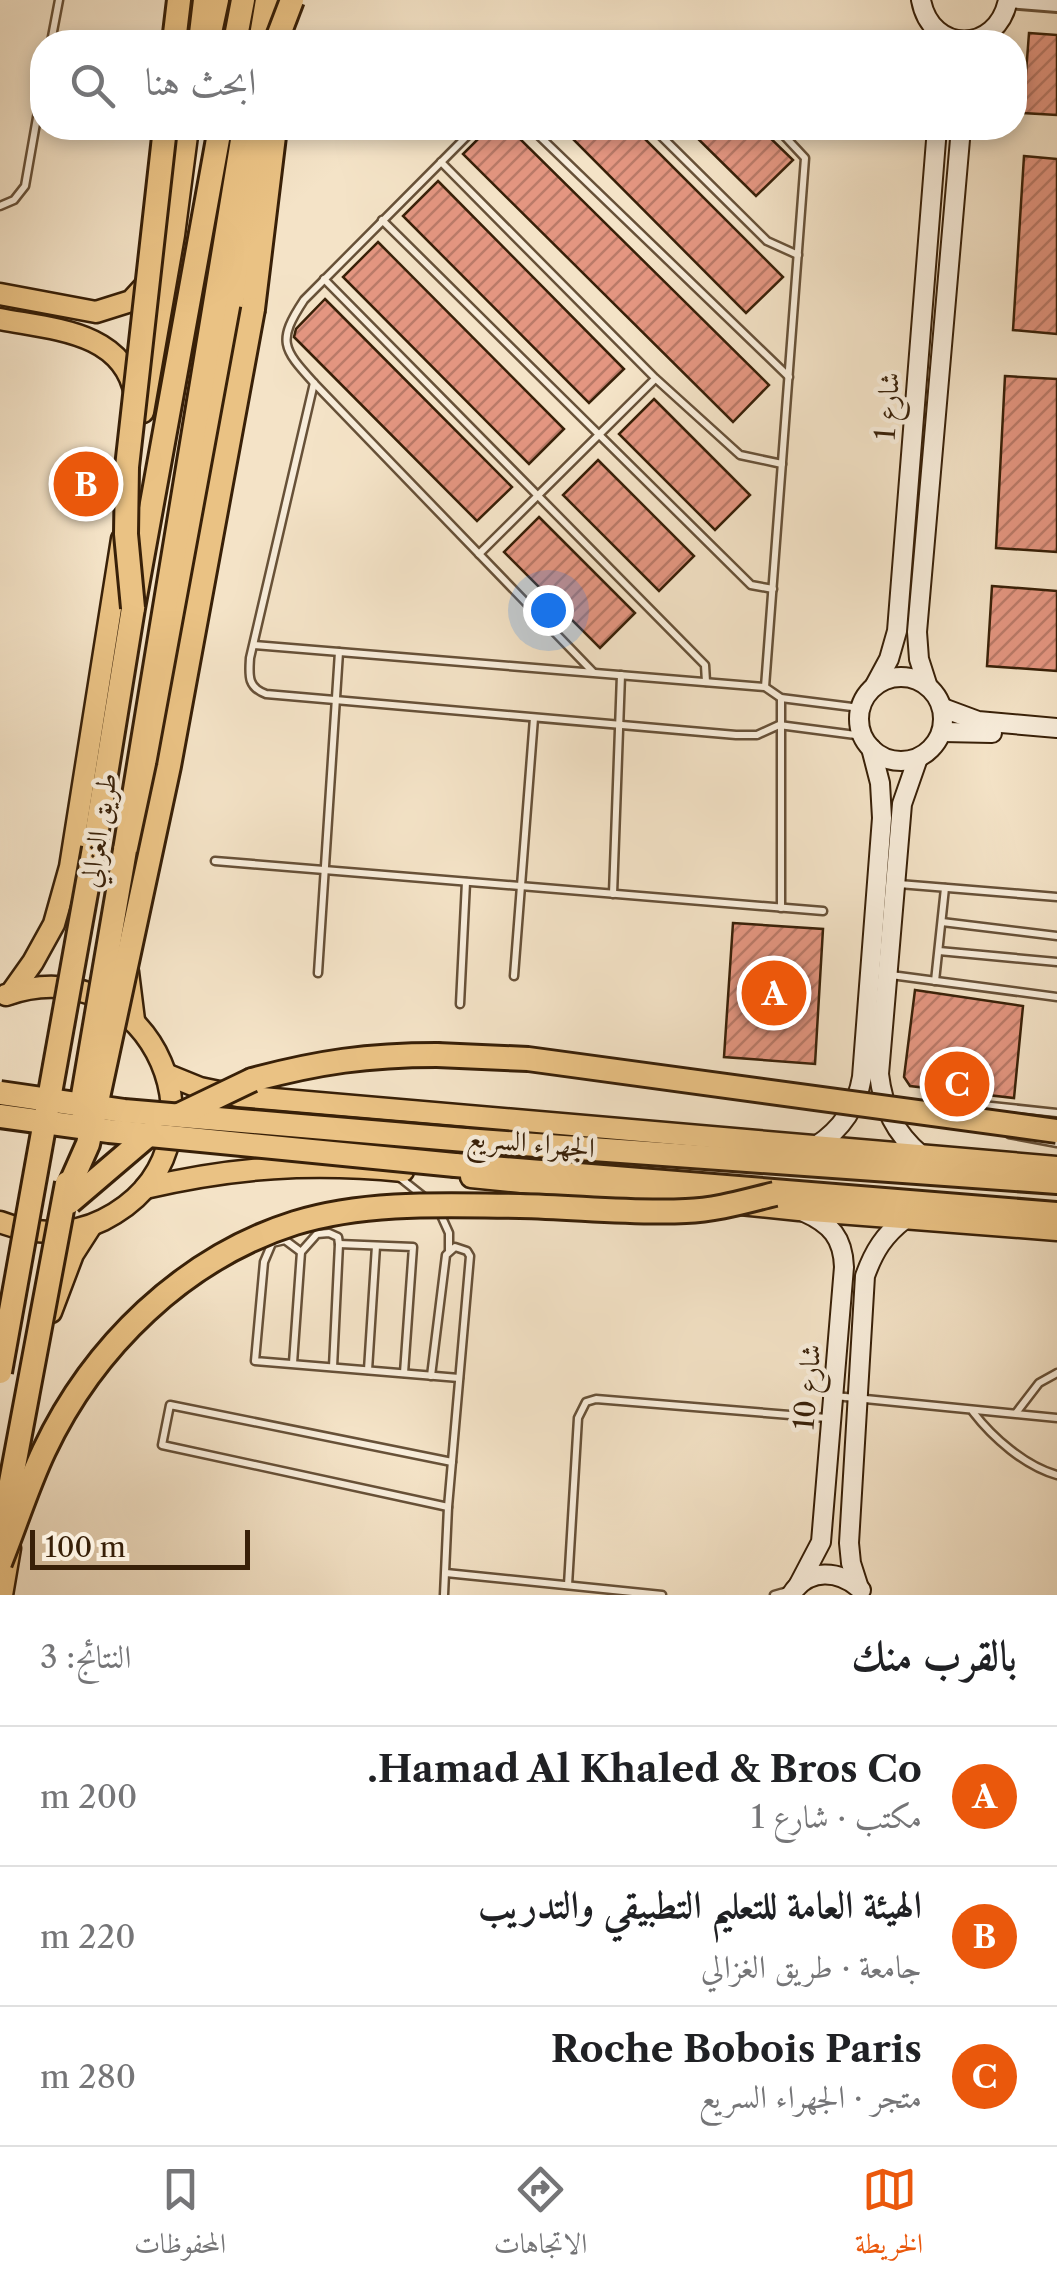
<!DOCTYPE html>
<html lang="ar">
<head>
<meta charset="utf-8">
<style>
  :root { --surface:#fff; --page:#f2f2f2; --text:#202124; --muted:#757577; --line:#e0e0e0; --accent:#ea580c }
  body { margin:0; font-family:"Libre Caslon Text",Amiri,serif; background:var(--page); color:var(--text); direction:rtl }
  .scale { position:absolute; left:30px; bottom:25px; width:220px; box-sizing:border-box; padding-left:10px; border:5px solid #382008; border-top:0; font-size:28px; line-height:35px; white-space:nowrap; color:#382008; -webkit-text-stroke:8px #f8eddb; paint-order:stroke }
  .you { position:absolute; left:548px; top:610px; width:35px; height:35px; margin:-25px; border:8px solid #fff; border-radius:50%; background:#1a73e8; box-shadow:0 0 0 15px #1a73e833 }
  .badge { display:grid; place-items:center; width:65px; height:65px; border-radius:50%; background:var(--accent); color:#fff; font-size:32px; font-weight:700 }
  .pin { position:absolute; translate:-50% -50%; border:5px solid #fff; box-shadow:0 2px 10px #0006 }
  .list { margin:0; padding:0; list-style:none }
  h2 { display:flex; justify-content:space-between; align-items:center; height:130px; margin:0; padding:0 40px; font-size:42px }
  h2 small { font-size:32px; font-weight:400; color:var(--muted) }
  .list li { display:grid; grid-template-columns:65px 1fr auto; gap:30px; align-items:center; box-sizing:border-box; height:140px; padding:0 40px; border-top:2px solid var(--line) }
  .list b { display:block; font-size:38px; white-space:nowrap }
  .list p { margin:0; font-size:32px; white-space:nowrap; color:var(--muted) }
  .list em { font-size:32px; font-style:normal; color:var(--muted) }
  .icon { flex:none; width:55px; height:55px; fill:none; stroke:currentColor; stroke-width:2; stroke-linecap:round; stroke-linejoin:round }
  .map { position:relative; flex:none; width:1057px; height:1595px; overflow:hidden; direction:ltr }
  .search { position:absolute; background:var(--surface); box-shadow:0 5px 15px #0003; left:30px; right:30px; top:30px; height:110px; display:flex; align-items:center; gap:25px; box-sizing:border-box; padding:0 35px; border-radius:40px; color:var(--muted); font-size:38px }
  .sheet { height:550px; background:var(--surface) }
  nav { display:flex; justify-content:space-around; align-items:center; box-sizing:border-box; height:140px; border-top:2px solid var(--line); background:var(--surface); font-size:28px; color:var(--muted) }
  nav a { display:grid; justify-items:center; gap:5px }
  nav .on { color:var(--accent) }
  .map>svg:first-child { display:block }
</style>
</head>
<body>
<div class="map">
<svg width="1057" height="1595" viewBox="0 0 1057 1595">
  <defs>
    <pattern id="building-hatch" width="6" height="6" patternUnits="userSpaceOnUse" patternTransform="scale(2.5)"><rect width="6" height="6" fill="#e49681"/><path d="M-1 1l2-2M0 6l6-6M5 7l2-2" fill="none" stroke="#ba7a68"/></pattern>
  </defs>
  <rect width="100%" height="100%" fill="#f4e3c7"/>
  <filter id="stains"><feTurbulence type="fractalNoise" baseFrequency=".002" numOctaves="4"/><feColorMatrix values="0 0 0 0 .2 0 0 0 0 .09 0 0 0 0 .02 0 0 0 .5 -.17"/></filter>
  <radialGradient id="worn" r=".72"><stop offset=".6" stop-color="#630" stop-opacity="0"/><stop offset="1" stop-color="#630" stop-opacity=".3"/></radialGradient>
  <g fill="url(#building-hatch)" stroke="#382008" stroke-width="2.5">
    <path d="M1029,33L1057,35V115L1023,113Z"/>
    <path d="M489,128H509L769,385L733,422L463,154Z"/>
    <path d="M562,128H634L783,277L746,313Z"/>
    <path d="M687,128H760L793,160L756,196Z"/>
    <path d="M1024,156L1057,159V334L1013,330Z"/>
    <path d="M438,181L624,369L589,403L403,216Z"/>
    <path d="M378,242L564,429L529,464L343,277Z"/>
    <path d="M325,299L512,487L477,521L294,337L296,329Z"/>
    <path d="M1005,376L1057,379V552L996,548Z"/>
    <path d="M654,399L750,495L715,530L619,434Z"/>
    <path d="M598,460L694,556L659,591L563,495Z"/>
    <path d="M539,517L635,613L600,648L504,552Z"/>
    <path d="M992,586L1057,591V671L987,666Z"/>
    <path d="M733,923L823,929L815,1064L724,1057Z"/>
    <path d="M915,990L1023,1006L1014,1098L910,1086L904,1077Z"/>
  </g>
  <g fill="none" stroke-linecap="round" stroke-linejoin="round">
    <g stroke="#675138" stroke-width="11">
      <g id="lane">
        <path d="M51,42L59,0"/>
        <path d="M559,42L563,38L667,42"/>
        <path d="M475,128L304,300C277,341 282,348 314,383L593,672"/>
        <path d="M531,128L789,377"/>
        <path d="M653,128L767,241L798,255"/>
        <path d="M441,162L655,378L740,455L782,464"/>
        <path d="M0,206L14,200L25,186L42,89"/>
        <path d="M382,220L751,585L773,589"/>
        <path d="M324,279L705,665L706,682"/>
        <path d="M314,383L250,658C249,675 247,687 266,694L736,735H757L779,725L863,736"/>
        <path d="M479,554L655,379"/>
        <path d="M254,645L765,687L781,698L860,708"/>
        <path d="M765,687L805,158L777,128"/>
        <path d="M781,698V908"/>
        <path d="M215,861L823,911"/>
        <path d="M899,884L1057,897"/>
        <path d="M613,894L621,675"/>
        <path d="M942,922L1057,936"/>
        <path d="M939,951L1057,962"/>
        <path d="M318,973L339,652"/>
        <path d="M891,975L1057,997"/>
        <path d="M514,976L534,718"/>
        <path d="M935,981L945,888"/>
        <path d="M460,1004L466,882"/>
        <path d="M926,1104L944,1101L1057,1113"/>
        <path d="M1009,1134L1057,1143"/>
        <path d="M399,1177L428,1200"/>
        <path d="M440,1213L449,1233V1250"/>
        <path d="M339,1244L413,1247L404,1373"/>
        <path d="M301,1252L285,1240L272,1243L264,1262L255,1361L459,1378"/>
        <path d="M293,1363L301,1252L317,1234L329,1233L338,1237L339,1244L333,1367"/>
        <path d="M368,1370L376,1246"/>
        <path d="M431,1376L446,1255L455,1247L467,1251L470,1256L448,1507L444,1595"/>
        <path d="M835,1396L1057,1418"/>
        <path d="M973,1412C993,1438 1025,1466 1057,1475"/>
        <path d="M1016,1413L1039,1383L1057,1373"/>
        <path d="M448,1507L162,1445L170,1405L452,1462"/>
        <path d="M446,1573L662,1595"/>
        <path d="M568,1585L578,1418L586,1402L596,1399L827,1418"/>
        <path d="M774,1595L788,1591"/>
      </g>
    </g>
    <g stroke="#675138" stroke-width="18">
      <path id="street" d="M1008,1L1057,5"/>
    </g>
    <g stroke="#382008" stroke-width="22">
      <g id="secondary">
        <path d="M921,0C931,54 997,54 1008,0"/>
        <circle cx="901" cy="719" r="42"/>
        <path d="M927,684L919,659L917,632L961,128"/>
        <path d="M875,685L889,659L897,631L937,128"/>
        <path d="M943,708L978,721L1057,728"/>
        <path d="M943,732L992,733"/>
        <path d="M918,758L902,804L879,1074C883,1108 895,1133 921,1155"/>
        <path d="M816,1146C842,1129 857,1107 862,1077L882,818L880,783L871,748"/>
        <path d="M799,1584L821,1542L844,1267C843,1238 831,1224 804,1212"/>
        <path d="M859,1588L851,1563L849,1543L865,1276C874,1251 884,1235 905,1219"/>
        <path d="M791,1595C808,1567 840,1570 861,1590"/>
      </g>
    </g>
    <g stroke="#382008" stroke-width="25">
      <g id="primary">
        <path d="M199,42L204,0"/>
        <path d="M0,294L96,312L131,301L153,277"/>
        <path d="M0,319C51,329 124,331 135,395"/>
        <path d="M143,412L174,235L188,128"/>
        <path d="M136,869L263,128"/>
        <path d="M128,972L134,1020"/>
        <path d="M11,993L33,962L54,924L70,867L122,539"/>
        <path d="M168,1075L200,1088L238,1096L1057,1167"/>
        <path d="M471,1177L799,1210L1057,1230"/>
        <path d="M145,1188C235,1167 311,1162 403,1171"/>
        <path d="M0,1222C33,1235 71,1236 103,1220C242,1150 151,944 6,995"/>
        <path d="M51,1312L73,1254L91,1226"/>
        <path d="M2,1595L10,1548"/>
      </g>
    </g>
    <g stroke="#382008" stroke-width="28">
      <g id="highway">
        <path d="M174,42L179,0"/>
        <path d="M208,42L217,0"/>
        <path d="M235,42L243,0"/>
        <path d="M260,42L267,0"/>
        <path d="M253,309L275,128"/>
        <path d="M94,848L133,608L220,128"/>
        <path d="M125,850L244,128"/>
        <path d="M252,1080C319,1062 368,1055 437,1055"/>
        <path d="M465,1140L1057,1182"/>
        <path d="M455,1165L1057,1214"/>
      </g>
    </g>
    <use href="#lane" stroke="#f8eddb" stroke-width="6"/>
    <use href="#street" stroke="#f8eddb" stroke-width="12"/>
    <use href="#secondary" stroke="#f8eddb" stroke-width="18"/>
    <use href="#primary" stroke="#eac284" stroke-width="20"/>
    <use href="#highway" stroke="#eac284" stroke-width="22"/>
    <g stroke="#382008" stroke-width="28" stroke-linecap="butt">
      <g id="highway-bridge">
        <path d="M276,42L292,0"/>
        <path d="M133,608L126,534L127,467L165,128"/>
        <path d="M437,1055L528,1059L1057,1131"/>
        <path d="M0,1093L124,1111L465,1140"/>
        <path d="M81,1107L125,850"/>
        <path d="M179,1115L252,1080"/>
        <path d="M0,1116L109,1131L455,1165"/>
        <path d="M65,1196L88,1144L169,766L253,309"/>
        <path d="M70,1202L152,1132"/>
        <path d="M0,1372L94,848"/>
        <path d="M2,1530L67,1183"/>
        <path d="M0,1563C15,1526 27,1487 44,1451C93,1347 184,1258 295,1223C366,1201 446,1205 520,1206C575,1207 631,1214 686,1211C717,1210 746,1201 775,1194"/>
      </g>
    </g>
    <use href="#highway-bridge" stroke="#eac284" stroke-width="22"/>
  </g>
  <g text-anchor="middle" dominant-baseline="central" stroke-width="9" stroke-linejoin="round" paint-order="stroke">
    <g font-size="28" fill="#382008" stroke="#f8eddb">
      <text transform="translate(887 406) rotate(-86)">شارع 1</text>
      <text transform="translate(98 830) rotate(-81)">طريق الغزالي</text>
      <text transform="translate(531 1142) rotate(5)">الجهراء السريع</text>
      <text transform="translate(807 1387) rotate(-85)">شارع 10</text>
    </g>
  </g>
  <rect width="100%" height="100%" filter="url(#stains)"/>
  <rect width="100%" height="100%" fill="url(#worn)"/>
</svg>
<div class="scale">100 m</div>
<div class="you"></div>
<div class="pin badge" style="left:774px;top:993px">A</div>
<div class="pin badge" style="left:86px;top:484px">B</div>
<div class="pin badge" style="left:957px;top:1084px">C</div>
<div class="search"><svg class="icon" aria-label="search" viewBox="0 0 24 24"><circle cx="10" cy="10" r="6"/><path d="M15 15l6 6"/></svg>ابحث هنا</div>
</div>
<section class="sheet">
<h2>بالقرب منك<small>النتائج: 3</small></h2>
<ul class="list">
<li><span class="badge">A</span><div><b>Hamad Al Khaled &amp; Bros Co.</b><p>مكتب · شارع 1</p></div><em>200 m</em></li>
<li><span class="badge">B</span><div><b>الهيئة العامة للتعليم التطبيقي والتدريب</b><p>جامعة · طريق الغزالي</p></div><em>220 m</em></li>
<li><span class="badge">C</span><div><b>Roche Bobois Paris</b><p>متجر · الجهراء السريع</p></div><em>280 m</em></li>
</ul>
</section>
<nav>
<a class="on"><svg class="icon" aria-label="map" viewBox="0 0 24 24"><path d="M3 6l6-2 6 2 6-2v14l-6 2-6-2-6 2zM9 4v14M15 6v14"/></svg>الخريطة</a>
<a><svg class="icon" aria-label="directions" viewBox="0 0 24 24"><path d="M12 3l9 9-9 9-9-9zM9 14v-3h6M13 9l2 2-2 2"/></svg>الاتجاهات</a>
<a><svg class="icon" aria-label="saved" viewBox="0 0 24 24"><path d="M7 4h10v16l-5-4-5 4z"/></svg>المحفوظات</a>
</nav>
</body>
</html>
